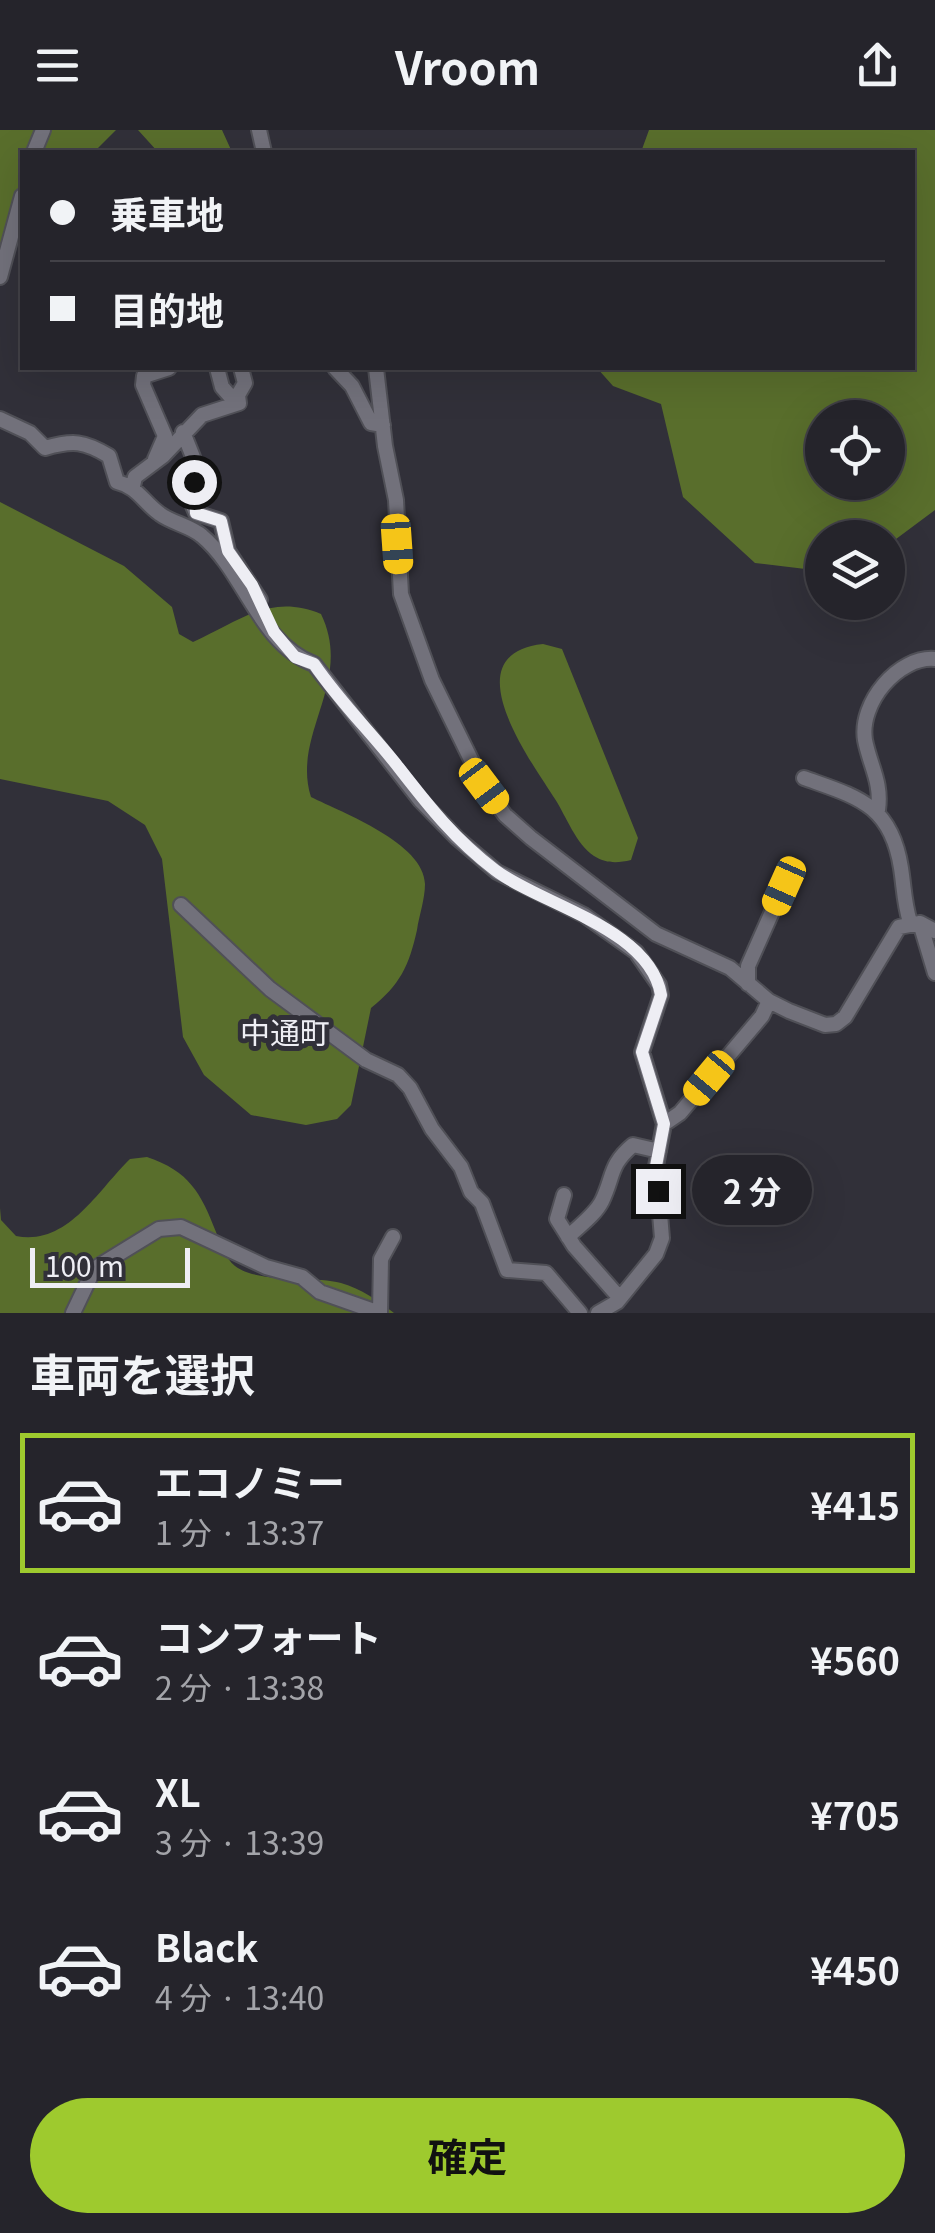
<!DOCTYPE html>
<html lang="ja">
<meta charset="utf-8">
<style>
body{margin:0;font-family:Georgia,"Noto Sans JP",serif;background:#313037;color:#f1f3f6;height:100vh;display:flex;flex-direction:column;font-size:38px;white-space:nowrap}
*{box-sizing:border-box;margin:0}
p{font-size:32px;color:#a3a4a9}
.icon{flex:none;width:55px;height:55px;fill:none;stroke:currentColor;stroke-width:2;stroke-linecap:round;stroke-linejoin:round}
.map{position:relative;height:1183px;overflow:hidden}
.panel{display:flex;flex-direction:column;background:#25242b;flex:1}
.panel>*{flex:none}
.guide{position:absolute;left:20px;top:20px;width:895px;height:220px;border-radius:0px;box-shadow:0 10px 40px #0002,0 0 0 2px #424147;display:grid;align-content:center;height:220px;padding:0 30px;background:#25242b}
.fabs{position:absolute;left:805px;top:270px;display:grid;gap:20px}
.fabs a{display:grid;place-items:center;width:100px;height:100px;border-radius:50%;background:#25242b;box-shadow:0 10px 40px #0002,0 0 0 2px #424147;font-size:50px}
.scale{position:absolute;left:30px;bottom:25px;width:160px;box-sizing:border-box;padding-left:10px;border:5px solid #eeeef4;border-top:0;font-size:28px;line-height:35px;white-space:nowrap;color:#eeeef4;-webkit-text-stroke:8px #313039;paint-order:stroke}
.end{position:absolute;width:45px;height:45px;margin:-22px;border:12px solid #eeeef4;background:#111;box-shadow:0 0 0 5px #111}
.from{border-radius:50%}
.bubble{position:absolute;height:70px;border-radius:35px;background:#25242b;box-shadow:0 10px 40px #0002,0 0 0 2px #424147;font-size:32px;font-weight:700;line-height:70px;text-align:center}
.car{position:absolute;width:30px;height:60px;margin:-30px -15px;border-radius:12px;box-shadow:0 0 8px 2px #0007;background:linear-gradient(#f5c518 24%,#345 0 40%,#f5c518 0 76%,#345 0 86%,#f5c518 0)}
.guide b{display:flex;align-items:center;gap:35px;height:95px;font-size:38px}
.guide b+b{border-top:2px solid #424147}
.guide i{width:25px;height:25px;background:#f1f3f6}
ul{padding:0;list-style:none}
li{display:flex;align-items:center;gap:30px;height:140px;margin:0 20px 15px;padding:0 10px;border:5px solid transparent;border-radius:0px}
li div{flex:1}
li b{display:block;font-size:38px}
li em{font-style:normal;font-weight:700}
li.current{border-color:#9eca2e}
li>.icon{width:90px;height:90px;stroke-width:1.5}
h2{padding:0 30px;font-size:45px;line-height:120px}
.cta{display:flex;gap:20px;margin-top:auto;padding:20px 30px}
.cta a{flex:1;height:115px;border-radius:60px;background:#9eca2e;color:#111;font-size:40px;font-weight:700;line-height:115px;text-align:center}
header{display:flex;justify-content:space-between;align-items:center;height:130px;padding:0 30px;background:#25242b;font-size:45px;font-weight:700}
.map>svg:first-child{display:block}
</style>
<header><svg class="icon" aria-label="menu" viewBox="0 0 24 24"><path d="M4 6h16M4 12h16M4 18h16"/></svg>Vroom<svg class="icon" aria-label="share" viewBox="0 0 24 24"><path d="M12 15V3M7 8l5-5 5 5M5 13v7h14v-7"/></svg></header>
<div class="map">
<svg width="935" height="1183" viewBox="0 0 935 1183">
<rect width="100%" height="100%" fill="#313039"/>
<path fill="#596e2c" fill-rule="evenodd" d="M0,0H116L94,22H22V107L0,137Z
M138,0H222L232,22H158Z
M649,0H935V380L888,415V408H822V441L755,433L683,367L661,274L613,256L597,238H912V22H641ZM822,288H888V352H822Z
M0,372L124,436L172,477L179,504L193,512C239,491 270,463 321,484C354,552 291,604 311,667C343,683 424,713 425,754C425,769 419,786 417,800C409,836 400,855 371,878L351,975L337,989L306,995L251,985L204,945L183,907L162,729L145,695L108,671L0,649Z
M543,514L562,519L638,708L631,730C618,733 607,734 594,726C576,714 566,686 555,669C531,631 451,524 543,514Z
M147,1027C189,1041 201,1063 216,1102C220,1113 225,1128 235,1136C258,1154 312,1145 341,1153C362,1159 377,1170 394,1183H0V1078L1,1090L16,1106C68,1116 97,1061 130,1029Z"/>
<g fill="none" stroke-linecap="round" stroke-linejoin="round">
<defs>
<path id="minor" d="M259,0L264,22
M34,22L43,0
M0,147L22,66
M217,238L222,257L230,266L238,265
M335,238L352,256L371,293L383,295
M376,238L385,316L396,370L401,464L432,550L484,656L505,685L531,708L656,804L730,838L769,871L789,881L825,895L836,894L845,887L899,797L920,793L935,801
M0,289L30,303L45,318C73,310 84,311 109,326L117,352C138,357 143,372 160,384C172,393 191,396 202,406C245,442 259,514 314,534L420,670L457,708L497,742L584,785L636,822L659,855L661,865L642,922L664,994L656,1036L662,1108L656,1124L617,1172L598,1183
M183,302L193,327V376L196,383L221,391L228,421L260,470
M155,329L165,306L143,255L144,246L169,238
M133,356L135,347L163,326L202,285L239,273L238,265L245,253L241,238
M804,648C857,667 891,674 901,738C904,757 904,773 910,792
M878,680C882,652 870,636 865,610C859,573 898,526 935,529
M181,775L270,859L366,930L398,945L410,958L432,999L461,1037L471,1062L482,1073L507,1140L546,1143L580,1183
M920,793L935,843
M748,854V836L784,755
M664,994L680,983L762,886L769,871
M564,1065L557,1089L574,1116L618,1166
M568,1107C579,1096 595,1085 602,1071C614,1046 609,1035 633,1015L659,1021
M73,1183L94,1139L159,1099L181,1097L266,1137L302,1147L320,1162L380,1183
M380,1183L381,1129L393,1107"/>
</defs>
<use href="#minor" stroke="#505057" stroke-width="18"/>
<use href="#minor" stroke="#72717b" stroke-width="14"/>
</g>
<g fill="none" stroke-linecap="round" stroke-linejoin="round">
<path stroke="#eeeef4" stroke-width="12" d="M194,352L196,383L221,391L228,421L252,455L274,502L295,527L314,534C340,572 368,599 396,634C428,675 453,708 495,740C541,775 650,798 661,865L642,922L664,994L656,1036L658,1061"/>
</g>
<g text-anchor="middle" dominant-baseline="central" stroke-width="10" stroke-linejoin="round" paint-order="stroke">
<g font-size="30" fill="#eeeef4" stroke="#313039">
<text x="285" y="901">中通町</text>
</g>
</g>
</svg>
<div class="fabs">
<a><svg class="icon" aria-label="locate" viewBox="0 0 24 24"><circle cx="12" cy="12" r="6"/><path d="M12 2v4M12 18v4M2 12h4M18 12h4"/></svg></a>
<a><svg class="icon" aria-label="layers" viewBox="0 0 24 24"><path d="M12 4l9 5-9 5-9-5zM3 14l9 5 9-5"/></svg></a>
</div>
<div class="scale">100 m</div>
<i class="end from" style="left:194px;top:352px"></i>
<i class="end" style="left:658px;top:1061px"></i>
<div class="bubble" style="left:692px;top:1025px;width:120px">2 分</div>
<i class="car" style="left:397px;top:414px;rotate:176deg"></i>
<i class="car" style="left:484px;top:656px;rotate:143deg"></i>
<i class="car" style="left:784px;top:756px;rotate:204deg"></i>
<i class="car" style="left:709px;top:948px;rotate:220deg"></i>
<div class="guide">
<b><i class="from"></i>乗車地</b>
<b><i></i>目的地</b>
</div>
</div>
<section class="panel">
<h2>車両を選択</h2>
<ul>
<li class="current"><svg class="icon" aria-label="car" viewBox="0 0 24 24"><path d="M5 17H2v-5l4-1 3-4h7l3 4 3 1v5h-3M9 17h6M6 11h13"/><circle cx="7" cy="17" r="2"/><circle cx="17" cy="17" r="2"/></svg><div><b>エコノミー</b><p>1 分 · 13:37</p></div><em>¥415</em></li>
<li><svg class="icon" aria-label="car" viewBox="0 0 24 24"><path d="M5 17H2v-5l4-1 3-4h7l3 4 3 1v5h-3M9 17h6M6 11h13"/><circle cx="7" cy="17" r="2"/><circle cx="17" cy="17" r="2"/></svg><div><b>コンフォート</b><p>2 分 · 13:38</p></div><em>¥560</em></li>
<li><svg class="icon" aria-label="car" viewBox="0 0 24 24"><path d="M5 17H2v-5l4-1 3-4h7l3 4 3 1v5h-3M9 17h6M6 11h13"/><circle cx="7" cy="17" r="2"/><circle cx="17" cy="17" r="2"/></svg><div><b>XL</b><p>3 分 · 13:39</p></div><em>¥705</em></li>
<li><svg class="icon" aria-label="car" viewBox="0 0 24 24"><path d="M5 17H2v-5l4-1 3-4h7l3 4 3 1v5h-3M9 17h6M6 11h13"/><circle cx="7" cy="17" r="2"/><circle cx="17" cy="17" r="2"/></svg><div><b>Black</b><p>4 分 · 13:40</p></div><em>¥450</em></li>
</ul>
<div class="cta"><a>確定</a></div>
</section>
